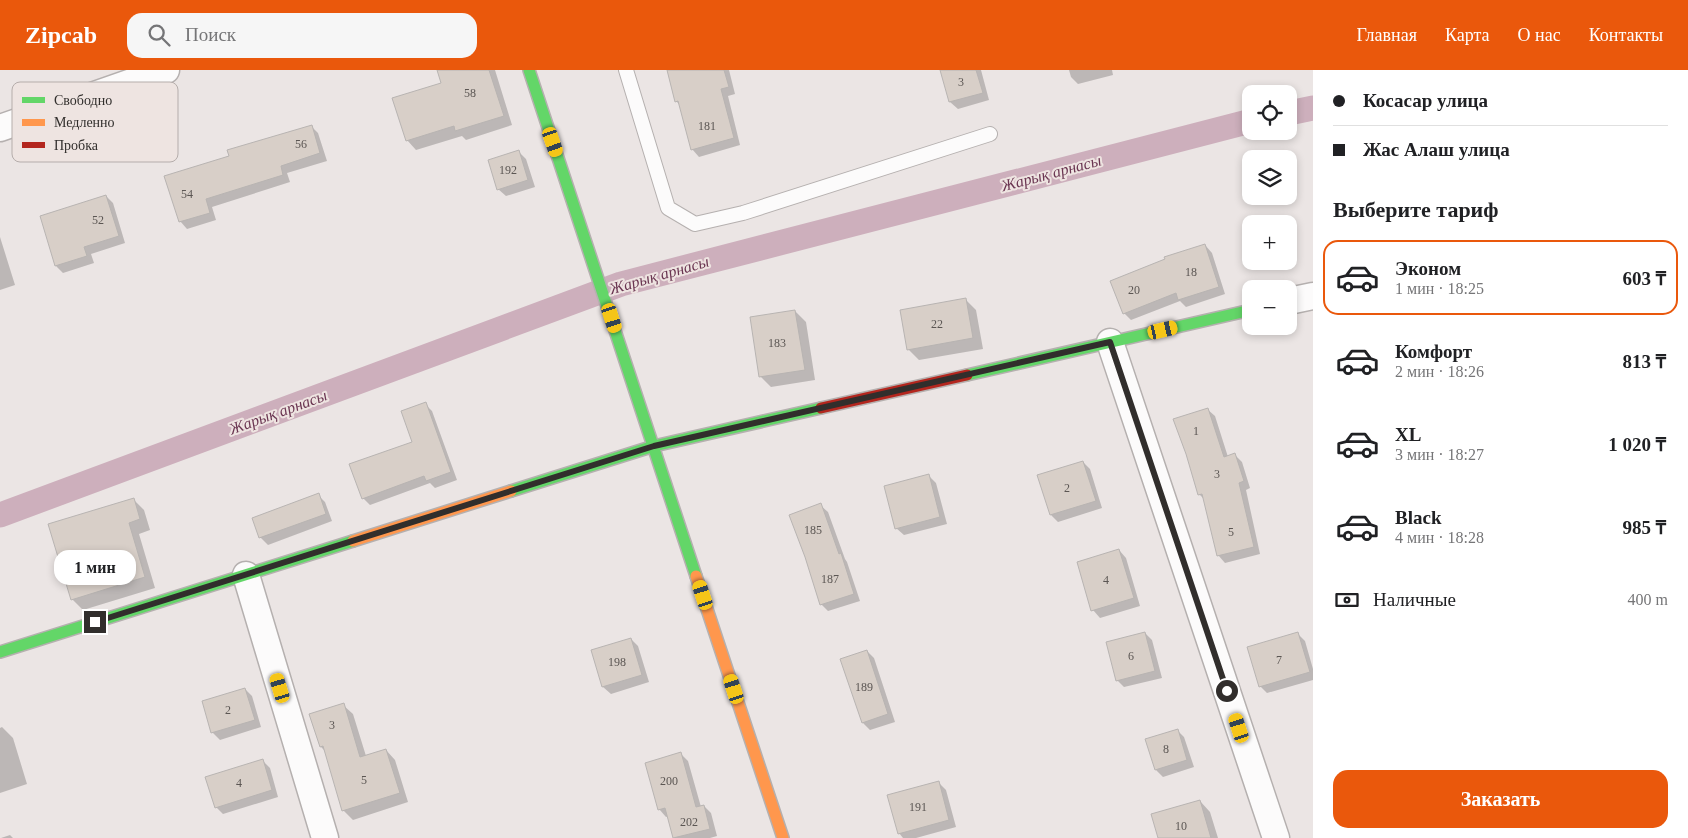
<!DOCTYPE html>
<html lang="ru">
<meta charset="utf-8">
<style>
body{margin:0;font-family:"Times New Roman",serif;background:#f6f6f6;color:#202124;height:100vh;display:flex;flex-direction:column;font-size:19px;white-space:nowrap}
*{box-sizing:border-box;margin:0}
p{font-size:16px;color:#757577}
.icon{flex:none;width:28px;height:28px;fill:none;stroke:currentColor;stroke-width:2;stroke-linecap:round;stroke-linejoin:round}
.map{position:relative;flex:1;overflow:hidden}
.sheet{display:flex;flex-direction:column;background:#fff;width:375px}
.sheet>*{flex:none}
.guide{display:grid;align-content:center;height:110px;padding:0 20px;background:#fff}
.fabs{position:absolute;left:1242px;top:15px;display:grid;gap:10px}
.fabs a{display:grid;place-items:center;width:55px;height:55px;border-radius:10px;background:#fff;box-shadow:0 2px 8px #0003;font-size:25px}
.end{position:absolute;width:22px;height:22px;margin:-11px;border:6px solid #312e2c;background:#fff;box-shadow:0 0 0 2px #fff}
.from{border-radius:50%}
.bubble{position:absolute;height:35px;border-radius:15px;background:#fff;box-shadow:0 2px 8px #0003;font-size:16px;font-weight:800;line-height:35px;text-align:center}
.car{position:absolute;width:15px;height:30px;margin:-15px -8px;border-radius:6px;box-shadow:0 0 4px 1px #0007;background:linear-gradient(#f5c518 24%,#345 0 40%,#f5c518 0 76%,#345 0 86%,#f5c518 0)}
.guide b{display:flex;align-items:center;gap:18px;height:48px;font-size:19px}
.guide b+b{border-top:1px solid #e0e0e0}
.guide i{width:12px;height:12px;background:#202124}
ul{padding:0;list-style:none}
li{display:flex;align-items:center;gap:15px;height:75px;margin:0 10px 8px;padding:0 10px;border:2px solid transparent;border-radius:15px}
li div{flex:1}
li b{display:block;font-size:19px}
li em{font-style:normal;font-weight:800}
li.active{border-color:#ea580c}
li>.icon{width:45px;height:45px;stroke-width:1.5}
h2{padding:0 20px;font-size:22px;line-height:60px}
.pay{display:flex;align-items:center;gap:12px;height:55px;padding:0 20px;font-size:19px}
.pay p{margin-inline-start:auto}
.primary-button{display:flex;gap:10px;margin-top:auto;padding:10px 20px}
.primary-button a{flex:1;height:58px;border-radius:15px;background:#ea580c;color:#fff;font-size:20px;font-weight:800;line-height:58px;text-align:center}
header{display:flex;align-items:center;gap:30px;box-sizing:border-box;height:70px;padding:0 25px;background:#ea580c;color:#fff}
header strong{font-size:24px}
nav{display:flex;gap:28px;margin-inline-start:auto;font-size:18px}
.search{width:350px;height:45px;background:#f6f6f6;display:flex;align-items:center;gap:12px;box-sizing:border-box;padding:0 18px;border-radius:15px;color:#757577;font-size:19px}
main{display:flex;flex:1;min-height:0}
.map>svg:first-child{display:block}
</style>
<header>
<strong>Zipcab</strong>
<div class="search"><svg class="icon" aria-label="search" viewBox="0 0 24 24"><circle cx="10" cy="10" r="6"/><path d="M15 15l6 6"/></svg>Поиск</div>
<nav><a>Главная</a><a>Карта</a><a>О нас</a><a>Контакты</a></nav>
</header>
<main>
<div class="map">
<svg width="1313" height="768" viewBox="0 0 1313 768">
<rect width="100%" height="100%" fill="#ebe5e4"/>
<path fill="#0003" d="M442,0H495L512,55L466,70L462,66L416,80L407,70L442,14Z
M668,0H729L735,24L728,26L740,75L699,87L692,79L680,35L676,31Z
M941,0H981L989,30L958,39L950,32Z
M1069,0H1112L1113,5L1078,14L1071,7Z
M311,56L318,63L327,91L287,103L290,112L212,137L216,150L187,159L180,151L230,86Z
M519,82L526,89L535,117L506,126L498,119Z
M106,126L113,133L125,173L91,184L94,193L63,203L56,196L41,147Z
M0,167L15,215L0,220Z
M1205,175L1212,183L1225,224L1186,237L1180,231L1131,250L1124,243Z
M965,229L976,240L983,279L919,290L909,280Z
M795,241L806,252L815,310L771,317L760,306Z
M425,334L432,341L457,410L435,418L430,413L370,435L363,428L414,372Z
M1207,339L1215,346L1228,387L1235,385L1242,392L1250,418L1246,420L1260,484L1225,493L1218,485L1205,430L1199,424Z
M1083,392L1090,399L1102,438L1058,452L1051,445L1039,406Z
M929,406L936,413L947,454L904,465L896,458Z
M318,425L325,432L332,451L268,475L260,467Z
M133,429L144,440L150,460L139,464L155,518L83,540L72,529Z
M820,435L828,442L845,489L847,492L860,531L828,541L821,534Z
M1119,480L1126,488L1140,536L1100,548L1093,540Z
M1145,563L1152,570L1162,608L1124,617L1117,610Z
M1298,564L1305,571L1313,599V610L1267,623L1260,616Z
M631,569L638,576L649,612L611,624L603,617Z
M867,581L874,588L895,652L870,660L863,653Z
M245,619L252,626L261,657L220,670L212,662Z
M343,635L353,644L366,686L386,680L395,690L408,732L353,750L343,740L325,681L321,677Z
M2,657L13,668L27,714L0,723V658Z
M1177,660L1184,667L1194,697L1163,707L1156,700Z
M681,684L688,691L701,737L704,736L711,743L717,766L710,768H675L669,746L666,747L659,739Z
M262,690L270,698L278,727L223,744L216,737Z
M938,712L946,720L956,757L916,768H903L899,763Z
M1200,731L1210,742L1218,768H1159Z
M10,765L13,768H1Z"/>
<g fill="none" stroke-linecap="round" stroke-linejoin="round">
<path stroke="#cdafbc" stroke-width="25" d="M1289,43L1313,38
M0,445L621,214L1251,51"/>
</g>
<path fill="#d8cfc8" stroke="#b8b4b2" d="M437,0H489L504,46L455,61L454,56L406,71L392,28L441,13Z
M667,0H724L729,17L721,19L734,68L691,80L678,31L675,32Z
M940,0H976L983,23L949,32Z
M312,55L320,83L281,96L283,105L206,129L210,143L179,152L164,106L229,86L227,80Z
M519,80L528,110L497,120L488,90Z
M106,125L119,166L84,177L87,186L55,196L40,146Z
M1205,174L1219,217L1178,230L1176,223L1123,244L1110,211L1165,189L1164,187Z
M966,228L973,268L907,280L900,240Z
M795,240L805,300L759,307L750,247Z
M426,332L451,402L426,411L424,406L362,429L349,394L412,372L401,341Z
M1208,338L1224,387L1235,383L1244,411L1239,413L1254,477L1217,486L1202,424L1198,425L1186,384L1173,349Z
M1083,391L1096,431L1050,445L1037,405Z
M929,404L940,447L895,459L884,416Z
M319,423L326,444L259,468L252,448Z
M134,428L140,449L129,453L145,507L71,530L48,454Z
M821,433L839,484L841,483L854,524L820,535L805,487L789,445Z
M1119,479L1134,528L1091,541L1077,492Z
M1145,562L1155,601L1116,611L1106,572Z
M1298,562L1310,602L1259,617L1247,577Z
M631,568L642,605L602,617L591,580Z
M867,580L888,644L862,653L840,589Z
M245,618L255,650L211,663L202,631Z
M344,633L360,687L386,679L400,723L342,741L323,676L320,677L309,644Z
M1178,659L1187,690L1155,700L1145,669Z
M681,682L696,737L704,735L710,759L673,768L665,738L658,740L645,693Z
M263,689L272,720L215,738L205,707Z
M939,711L949,750L898,764L887,725Z
M1200,730L1211,768H1158L1151,744Z"/>
<g fill="none" stroke-linecap="round" stroke-linejoin="round">
<defs>
<path id="lane" d="M626,0L668,138L695,154L743,143L990,64"/>
<path id="street" d="M0,58L166,0
M1289,231L1313,226
M1110,272L1276,768
M246,505L325,768"/>
<path id="fast" d="M529,0L696,506
M967,305L1251,240
M511,421L654,376L821,338
M0,582L353,471"/>
<path id="slow" d="M353,471L511,421
M696,506L783,768"/>
<path id="jam" d="M821,338L967,305"/>
</defs>
<use href="#lane" stroke="#b5b0af" stroke-width="16"/>
<use href="#street" stroke="#b5b0af" stroke-width="29"/>
<use href="#fast" stroke="#b5b0af" stroke-width="14"/>
<use href="#slow" stroke="#b5b0af" stroke-width="14"/>
<use href="#jam" stroke="#b5b0af" stroke-width="14"/>
<use href="#lane" stroke="#fcfbfb" stroke-width="14"/>
<use href="#street" stroke="#fcfbfb" stroke-width="26"/>
<use href="#fast" stroke="#63d668" stroke-width="11"/>
<use href="#slow" stroke="#ff974d" stroke-width="11"/>
<use href="#jam" stroke="#b3261e" stroke-width="11"/>
</g>
<g fill="none" stroke-linecap="round" stroke-linejoin="round">
<path stroke="#312e2c" stroke-width="6" d="M95,552L654,376L1110,272L1227,621"/>
</g>
<g text-anchor="middle" dominant-baseline="central" stroke-width="4" stroke-linejoin="round" paint-order="stroke">
<g font-size="12" fill="#5b5653">
<text x="961" y="12">3</text>
<text x="470" y="23">58</text>
<text x="707" y="56">181</text>
<text x="301" y="74">56</text>
<text x="508" y="100">192</text>
<text x="187" y="124">54</text>
<text x="98" y="150">52</text>
<text x="1191" y="202">18</text>
<text x="1134" y="220">20</text>
<text x="937" y="254">22</text>
<text x="777" y="273">183</text>
<text x="1196" y="361">1</text>
<text x="1217" y="404">3</text>
<text x="1067" y="418">2</text>
<text x="813" y="460">185</text>
<text x="1231" y="462">5</text>
<text x="830" y="509">187</text>
<text x="1106" y="510">4</text>
<text x="1131" y="586">6</text>
<text x="1279" y="590">7</text>
<text x="617" y="592">198</text>
<text x="864" y="617">189</text>
<text x="228" y="640">2</text>
<text x="332" y="655">3</text>
<text x="1166" y="679">8</text>
<text x="364" y="710">5</text>
<text x="669" y="711">200</text>
<text x="239" y="713">4</text>
<text x="918" y="737">191</text>
<text x="689" y="752">202</text>
<text x="1181" y="756">10</text>
</g>
<g font-size="16" font-style="italic" fill="#6a3551" stroke="#eee4e1">
<text transform="translate(1051 103) rotate(-15)">Жарық арнасы</text>
<text transform="translate(659 205) rotate(-16)">Жарық арнасы</text>
<text transform="translate(278 342) rotate(-20)">Жарық арнасы</text>
</g>
</g>
<rect x="12" y="12" width="166" height="80" rx="8" fill="#eee4e1" stroke="#b5adab" stroke-width="1"/>
<rect x="22" y="27" width="23" height="6" fill="#63d668"/>
<rect x="22" y="49" width="23" height="7" fill="#ff974d"/>
<rect x="22" y="72" width="23" height="6" fill="#b3261e"/>
<g font-size="14" fill="#312e2c">
<text x="54" y="35">Свободно</text>
<text x="54" y="57">Медленно</text>
<text x="54" y="80">Пробка</text>
</g>
</svg>
<div class="fabs">
<a><svg class="icon" aria-label="locate" viewBox="0 0 24 24"><circle cx="12" cy="12" r="6"/><path d="M12 2v4M12 18v4M2 12h4M18 12h4"/></svg></a>
<a><svg class="icon" aria-label="layers" viewBox="0 0 24 24"><path d="M12 4l9 5-9 5-9-5zM3 14l9 5 9-5"/></svg></a>
<a>+</a>
<a>−</a>
</div>
<i class="end from" style="left:1227px;top:621px"></i>
<i class="end" style="left:95px;top:552px"></i>
<div class="bubble" style="left:54px;top:480px;width:82px">1 мин</div>
<i class="car" style="left:553px;top:72px;rotate:161deg"></i>
<i class="car" style="left:612px;top:248px;rotate:162deg"></i>
<i class="car" style="left:1163px;top:260px;rotate:77deg"></i>
<i class="car" style="left:703px;top:525px;rotate:342deg"></i>
<i class="car" style="left:280px;top:618px;rotate:343deg"></i>
<i class="car" style="left:734px;top:619px;rotate:342deg"></i>
<i class="car" style="left:1239px;top:658px;rotate:342deg"></i>
</div>
<section class="sheet">
<div class="guide">
<b><i class="from"></i>Косасар улица</b>
<b><i></i>Жас Алаш улица</b>
</div>
<h2>Выберите тариф</h2>
<ul>
<li class="active"><svg class="icon" aria-label="car" viewBox="0 0 24 24"><path d="M5 17H2v-5l4-1 3-4h7l3 4 3 1v5h-3M9 17h6M6 11h13"/><circle cx="7" cy="17" r="2"/><circle cx="17" cy="17" r="2"/></svg><div><b>Эконом</b><p>1 мин · 18:25</p></div><em>603 ₸</em></li>
<li><svg class="icon" aria-label="car" viewBox="0 0 24 24"><path d="M5 17H2v-5l4-1 3-4h7l3 4 3 1v5h-3M9 17h6M6 11h13"/><circle cx="7" cy="17" r="2"/><circle cx="17" cy="17" r="2"/></svg><div><b>Комфорт</b><p>2 мин · 18:26</p></div><em>813 ₸</em></li>
<li><svg class="icon" aria-label="car" viewBox="0 0 24 24"><path d="M5 17H2v-5l4-1 3-4h7l3 4 3 1v5h-3M9 17h6M6 11h13"/><circle cx="7" cy="17" r="2"/><circle cx="17" cy="17" r="2"/></svg><div><b>XL</b><p>3 мин · 18:27</p></div><em>1 020 ₸</em></li>
<li><svg class="icon" aria-label="car" viewBox="0 0 24 24"><path d="M5 17H2v-5l4-1 3-4h7l3 4 3 1v5h-3M9 17h6M6 11h13"/><circle cx="7" cy="17" r="2"/><circle cx="17" cy="17" r="2"/></svg><div><b>Black</b><p>4 мин · 18:28</p></div><em>985 ₸</em></li>
</ul>
<div class="pay"><svg class="icon" aria-label="cash" viewBox="0 0 24 24"><path d="M3 7h18v10H3z"/><circle cx="12" cy="12" r="2"/></svg>Наличные<p>400 m</p></div>
<div class="primary-button"><a>Заказать</a></div>
</section>
</main>
